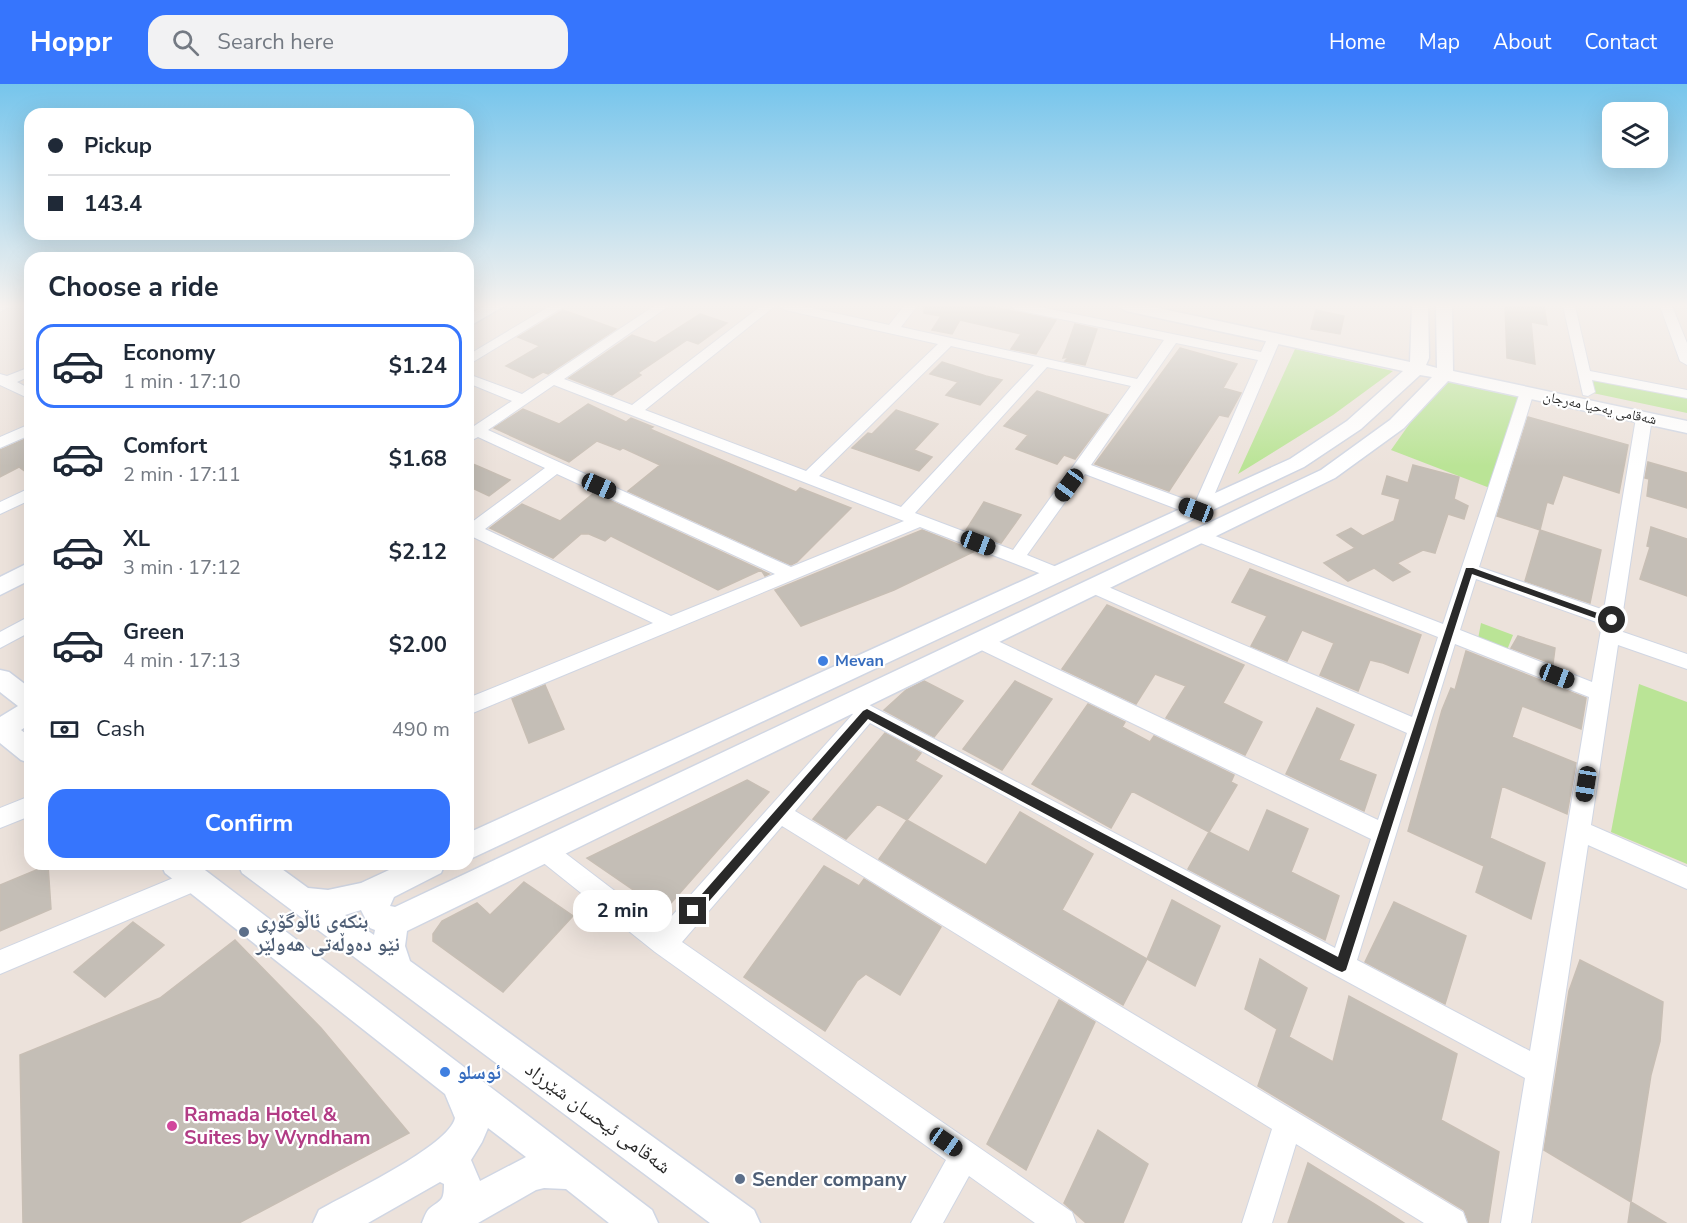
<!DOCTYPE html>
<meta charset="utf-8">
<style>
body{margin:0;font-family:"Nunito Sans","Noto Naskh Arabic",sans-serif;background:#f2f2f3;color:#1f2937;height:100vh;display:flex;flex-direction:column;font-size:22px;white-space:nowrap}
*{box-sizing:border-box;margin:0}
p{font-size:20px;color:#747a83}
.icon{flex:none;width:33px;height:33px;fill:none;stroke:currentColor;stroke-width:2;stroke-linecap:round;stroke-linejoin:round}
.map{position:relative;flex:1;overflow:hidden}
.side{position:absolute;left:24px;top:168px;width:450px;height:618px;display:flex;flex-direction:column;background:#fff;border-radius:18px;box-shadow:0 6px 24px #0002}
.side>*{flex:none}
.hud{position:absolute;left:24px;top:24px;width:450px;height:132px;border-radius:18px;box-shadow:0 6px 24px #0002;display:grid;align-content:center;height:132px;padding:0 24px;background:#fff}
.buttons{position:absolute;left:1602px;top:18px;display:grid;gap:12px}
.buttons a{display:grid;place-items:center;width:66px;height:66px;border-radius:12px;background:#fff;box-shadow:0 6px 24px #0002;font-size:30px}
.end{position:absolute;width:27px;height:27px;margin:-14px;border:8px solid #292929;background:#fff;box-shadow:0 0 0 3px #fff}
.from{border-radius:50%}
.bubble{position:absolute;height:42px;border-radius:18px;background:#fff;box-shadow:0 6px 24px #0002;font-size:20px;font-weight:700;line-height:42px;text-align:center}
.car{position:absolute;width:18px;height:36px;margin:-18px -9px;border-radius:8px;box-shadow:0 0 4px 2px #0007;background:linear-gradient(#222 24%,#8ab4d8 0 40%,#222 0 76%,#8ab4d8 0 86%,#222 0)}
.hud b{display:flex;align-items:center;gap:21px;height:57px;font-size:22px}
.hud b+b{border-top:2px solid #e0e1e3}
.hud i{width:15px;height:15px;background:#1f2937}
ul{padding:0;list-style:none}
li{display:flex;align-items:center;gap:18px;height:84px;margin:0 12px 9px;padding:0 12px;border:3px solid transparent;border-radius:18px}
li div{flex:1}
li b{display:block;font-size:22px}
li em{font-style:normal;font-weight:700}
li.current{border-color:#3675fd}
li>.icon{width:54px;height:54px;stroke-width:1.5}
h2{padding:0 24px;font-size:27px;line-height:72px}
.pay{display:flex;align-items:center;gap:15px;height:66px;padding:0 24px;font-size:22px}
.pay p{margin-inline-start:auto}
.primary-button{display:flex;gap:12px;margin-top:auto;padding:12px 24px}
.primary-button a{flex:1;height:69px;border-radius:18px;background:#3675fd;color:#fff;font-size:24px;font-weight:700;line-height:69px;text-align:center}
header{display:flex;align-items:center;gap:36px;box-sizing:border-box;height:84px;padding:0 30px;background:#3675fd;color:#fff}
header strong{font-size:28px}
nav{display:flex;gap:33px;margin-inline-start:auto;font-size:21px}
.search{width:420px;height:54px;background:#f2f2f3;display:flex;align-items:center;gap:15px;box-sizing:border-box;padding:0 21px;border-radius:18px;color:#747a83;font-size:22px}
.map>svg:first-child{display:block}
</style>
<header>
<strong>Hoppr</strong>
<div class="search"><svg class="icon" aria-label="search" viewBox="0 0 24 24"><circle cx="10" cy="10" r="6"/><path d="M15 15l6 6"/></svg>Search here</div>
<nav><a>Home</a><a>Map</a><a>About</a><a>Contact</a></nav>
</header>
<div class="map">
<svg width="1687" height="1139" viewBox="0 0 1687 1139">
<rect width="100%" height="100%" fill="#ece2db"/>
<path fill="#bae496" d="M1295,265L1393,287L1333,331L1238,390Z
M1584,290L1687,310V329L1588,308Z
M1444,291L1527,308L1495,406L1391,366Z
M1481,539L1513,551L1507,566L1478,555Z
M1639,600L1687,618V780L1611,748Z"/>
<path fill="#c4beb6" stroke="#c7beb4" stroke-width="1.5" d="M924,222H988L1056,236L1036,270L1011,265L1021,250L960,236L952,250L932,246L941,232L924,229Z
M1505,222H1544L1547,241L1531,238L1535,280L1507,274Z
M563,226L616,245L548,290L543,288L533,294L506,282L540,262L518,253Z
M1316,226L1344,232L1340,250L1311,245Z
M700,230L727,239L698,260L687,256L638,289L641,291L612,311L569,294L632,251L655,259Z
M1075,240L1097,245L1085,281L1065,277L1069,273L1063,274Z
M1180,264L1237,280L1223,304L1241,309L1228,333L1219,331L1169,407L1095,380Z
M942,278L986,292L1002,296L980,321L946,311L958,298L930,290Z
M1037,307L1108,331L1075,375L1064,371L1057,380L1016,365L1028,351L1004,342Z
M588,320L626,338L631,334L653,343L650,345L796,408L800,404L851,424L797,478L791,481L628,407L660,381L623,364L620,366L597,357L569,378L494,344L523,325L559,340Z
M896,326L938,340L914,366L932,373L919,387L852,364L868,349L872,350Z
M1528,333L1628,361L1619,409L1563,391L1553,420L1547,418L1540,446L1497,432Z
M30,353V391L19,383L0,393V366Z
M468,378L480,383L510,396L489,412L468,402Z
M1648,378L1687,389V424L1647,412L1649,395L1645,394Z
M1413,381L1459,393L1454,415L1468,422L1464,435L1448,430L1435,469L1423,466L1397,479L1410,488L1393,497L1374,484L1348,497L1324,479L1355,464L1337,451L1351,444L1363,452L1394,437L1400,415L1382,410L1387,392L1408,399Z
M594,409L769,490L765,492L761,486L718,506L611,452L605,457L589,450H581L553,474L490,444L522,420L560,437Z
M984,418L1021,431L1001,459L966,446Z
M1651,443L1687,455V512L1640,495L1650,463L1647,462Z
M922,446L975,467L894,506L801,542L775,506Z
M1540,446L1601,466L1590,519L1525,497Z
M1250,485L1421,551L1408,589L1383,579L1370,576L1358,607L1320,591L1334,559L1302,546L1287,577L1251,562L1267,532L1232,518Z
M1107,521L1244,581L1223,619L1262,638L1245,671L1166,634L1186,602L1155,590L1136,620L1062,585Z
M1518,552L1555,564L1553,580L1511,564Z
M1466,567L1586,614L1581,645L1522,622L1512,653L1576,679L1567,730L1502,702L1490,754L1545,779L1531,835L1476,808L1484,782L1408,747L1442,626L1451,604L1455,606Z
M924,597L963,617L934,653L884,626L906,606Z
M1015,597L1052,615L1002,686L963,665Z
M545,601L564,645L529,659L512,615Z
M1088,620L1125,638L1122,643L1150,658L1154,652L1234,691L1231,698L1237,701L1209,748L1132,707L1111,744L1032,700Z
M1317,624L1354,641L1339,676L1376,691L1364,727L1286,690Z
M885,649L921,669L915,677L942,692L907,736L878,720L846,755L813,735Z
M747,696L769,708L664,827L587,774Z
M1267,726L1308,745L1291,788L1339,812L1325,856L1188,785L1209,748L1249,768Z
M1020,728L1093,770L1062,826L1147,875L1123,921L879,775L907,736L986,781Z
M48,781L51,825L0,847V801Z
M824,782L859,802L864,795L941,843L900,911L866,890L857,897L825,947L744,893Z
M524,798L573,832L503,908L433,857V850L442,837L477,819L490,831Z
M1172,816L1220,842L1195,902L1147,875Z
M1394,818L1466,852L1445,920L1365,878Z
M133,838L164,861L105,913L74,888Z
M235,856L321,944L409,1049L239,1139H23L20,971L160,914Z
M1260,875L1307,904L1289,953L1333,978L1349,912L1457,970L1441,1036L1499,1068L1488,1139H1469L1464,1126L1258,1002L1277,945L1245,925Z
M1580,876L1663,918L1660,957L1651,991L1631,1118L1544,1066L1569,907Z
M1059,916L1095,938L1026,1086L987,1060Z
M1098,1046L1148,1080L1123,1139H1086L1064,1119Z
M1308,1079L1376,1121L1404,1139H1288Z
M1631,1118L1666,1139H1628Z"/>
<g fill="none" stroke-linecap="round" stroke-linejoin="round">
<defs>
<path id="minor" d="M0,222H10L0,228Z
M468,222H474L475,224L468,228Z
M550,222H565L468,281V271Z
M654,222H669L564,295L632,321L761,222H775L645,326L806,387L938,260L785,226L779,222H803L889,241L904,222H917L901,243L1137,295L1164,256L1016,226L1010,222H1035L1261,268L1269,251H1279L1281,254L1207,428L1196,431L1190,430L1085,390L1027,471L1064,486L1067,490L1064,494L1058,496L1052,494L920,443L468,631V614L653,539L473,453L468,455V441L545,384L478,353L468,358V346L512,317L468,299V290L522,310ZM1176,259L1258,276L1195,419L1091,381ZM951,262L1034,281L901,423L819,392ZM1047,283L1131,302L1013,466L915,429ZM554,301L904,437L791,483L488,346ZM557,390L775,490L671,532L485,445Z
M1563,222H1575L1590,287L1687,306V314L1592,296L1595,308L1588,312L1583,311Z
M1660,222H1672L1687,259V281L1680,277Z
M30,283V292L17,298L30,305V315L0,301V290L7,292Z
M1527,304L1534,308L1479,483L1604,526L1636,334L1639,331H1649L1652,334L1620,547L1687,570V585L1618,561L1591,741L1687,783V805L1588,761L1531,1139H1501L1525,994L870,639L795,727L1463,1128L1467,1139H1424L1296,1060L1272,1139H1242L1272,1045L782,742L682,858L1072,1128L1076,1139H1035L969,1092L943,1139H911L946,1076L655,868L536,773L532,766L536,759L544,756L552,759L662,843L853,630L843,625L840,619L843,613L850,611L1335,864L1371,755L973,562L970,557L973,552L980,550L987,552L1378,736L1407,649L1087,507L1084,503L1087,499L1093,497L1099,499L1412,633L1438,553L1193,456L1190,452L1193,448H1205L1443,540L1520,308ZM1476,495L1602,540L1592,598L1460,546ZM1455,560L1589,613L1530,967L1357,876Z
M30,340V351L0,364V353Z
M30,404V416L0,430V418Z
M30,532V548L0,564V548Z
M30,712V732L0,744V724Z
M195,785L203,788L207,796L203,804L0,890V866Z"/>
<path id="tertiary" d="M484,222H504L468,243V231Z
M1118,222H1149L1410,278L1412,222H1428L1429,274L1426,281L1437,284L1436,222H1452L1453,287L1687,337V349L1448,297L1404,344L1335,394L407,847L405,862L410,877L754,1126L760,1139H710L242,789L238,780H275L308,804L328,806L361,799L402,780H445L441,789L394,813L390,822L395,823L1321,386L1390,336L1432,293L1420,291L1361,345L1304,383L468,776V749L1290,375L1347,337L1403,287L1126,227ZM361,826L370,844L375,846L374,851L345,831Z
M30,478V496L0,511V493Z
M0,586L9,588L30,604V640L21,646L30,653V679L21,676L0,659V633L18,622L0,608Z
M161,780H197L652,1126L658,1139H609L566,1105L544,1104L536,1106L478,1139H422C424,1134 426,1128 429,1125C441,1115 444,1118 444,1100L440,1098L368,1139H313L319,1126C347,1110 449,1062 455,1034L445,1010L165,789ZM488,1044L526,1073L480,1097L471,1076L482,1058Z"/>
</defs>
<use href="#minor" stroke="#d0d6e3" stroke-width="2"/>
<use href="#tertiary" stroke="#d0d6e3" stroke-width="3"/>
<use href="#minor" fill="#fff" fill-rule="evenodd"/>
<use href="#tertiary" fill="#fff" fill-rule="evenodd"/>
</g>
<linearGradient id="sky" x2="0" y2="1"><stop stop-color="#76c5ec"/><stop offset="0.58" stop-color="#f6f2ef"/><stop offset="1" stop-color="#f6f2ef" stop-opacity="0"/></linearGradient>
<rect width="1687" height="382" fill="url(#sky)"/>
<path fill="#292929" d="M1466,484H1473L1617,536L1612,540L1609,539L1472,490L1346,886L1342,888L1337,886L868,635L697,831H689L687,827L863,627L867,625L1338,873Z"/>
<g fill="#3f7fe0" stroke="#fff" stroke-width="2">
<circle cx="823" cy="577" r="6"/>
<circle cx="445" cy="988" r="6"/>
</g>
<g fill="#5c6f8a" stroke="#fff" stroke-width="2">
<circle cx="244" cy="848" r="6"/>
<circle cx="740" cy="1095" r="6"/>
</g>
<circle fill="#d1479c" stroke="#fff" stroke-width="2" cx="172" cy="1042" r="6"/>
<g text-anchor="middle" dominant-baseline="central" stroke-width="4.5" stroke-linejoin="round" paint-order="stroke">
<g font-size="14" fill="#292929" stroke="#fff">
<text transform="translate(1600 324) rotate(12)">شەقامی یەحیا مەرجان</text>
</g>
<g font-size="16" font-weight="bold" fill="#366cbe" stroke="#fff" text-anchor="start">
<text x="835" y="577">Mevan</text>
</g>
<g font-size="20" font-weight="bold" fill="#4e5e75" stroke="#fff" text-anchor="start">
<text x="256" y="837">بنکەی ئاڵوگۆڕی<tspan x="256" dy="23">نێو دەوڵەتی هەولێر</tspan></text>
<text x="752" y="1095">Sender company</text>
</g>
<g font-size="20" font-weight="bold" fill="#366cbe" stroke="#fff" text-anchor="start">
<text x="457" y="988">ئوسلو</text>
</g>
<g font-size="20" font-weight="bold" fill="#b23c85" stroke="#fff" text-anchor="start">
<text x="184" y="1030">Ramada Hotel &amp;<tspan x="184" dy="23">Suites by Wyndham</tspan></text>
</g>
<g font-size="20" fill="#292929" stroke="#fff">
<text transform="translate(598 1034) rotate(36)">شەقامی ئیحسان شێرزاد</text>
</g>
</g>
</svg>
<div class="buttons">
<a><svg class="icon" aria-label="layers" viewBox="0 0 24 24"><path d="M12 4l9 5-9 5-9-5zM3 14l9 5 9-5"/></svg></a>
</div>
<i class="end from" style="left:1612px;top:536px"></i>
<i class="end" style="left:693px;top:827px"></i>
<div class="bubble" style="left:573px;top:806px;width:99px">2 min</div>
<i class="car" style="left:1069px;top:401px;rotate:216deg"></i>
<i class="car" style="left:599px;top:402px;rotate:114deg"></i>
<i class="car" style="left:1196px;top:426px;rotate:291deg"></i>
<i class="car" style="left:978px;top:459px;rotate:111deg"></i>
<i class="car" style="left:1557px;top:592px;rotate:111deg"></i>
<i class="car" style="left:1586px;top:700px;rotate:189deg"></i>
<i class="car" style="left:946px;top:1058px;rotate:125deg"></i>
<div class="hud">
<b><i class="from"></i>Pickup</b>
<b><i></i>143.4</b>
</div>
<section class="side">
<h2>Choose a ride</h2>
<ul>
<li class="current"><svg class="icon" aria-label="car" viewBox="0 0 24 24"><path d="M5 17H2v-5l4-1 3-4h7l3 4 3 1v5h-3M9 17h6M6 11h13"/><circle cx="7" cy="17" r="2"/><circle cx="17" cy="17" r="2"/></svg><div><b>Economy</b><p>1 min · 17:10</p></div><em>$1.24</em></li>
<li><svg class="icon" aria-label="car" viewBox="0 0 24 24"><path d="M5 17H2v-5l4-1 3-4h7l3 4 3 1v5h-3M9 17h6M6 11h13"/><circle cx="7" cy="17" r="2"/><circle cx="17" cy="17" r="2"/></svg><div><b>Comfort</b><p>2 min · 17:11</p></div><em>$1.68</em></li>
<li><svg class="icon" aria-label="car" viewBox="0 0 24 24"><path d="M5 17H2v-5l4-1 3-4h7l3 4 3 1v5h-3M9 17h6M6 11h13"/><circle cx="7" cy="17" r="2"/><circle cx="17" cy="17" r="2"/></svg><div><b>XL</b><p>3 min · 17:12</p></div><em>$2.12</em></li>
<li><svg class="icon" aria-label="car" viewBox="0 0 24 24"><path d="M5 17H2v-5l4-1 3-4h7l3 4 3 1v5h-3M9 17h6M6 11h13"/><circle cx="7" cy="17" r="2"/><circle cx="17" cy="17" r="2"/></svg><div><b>Green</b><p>4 min · 17:13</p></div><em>$2.00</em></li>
</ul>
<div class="pay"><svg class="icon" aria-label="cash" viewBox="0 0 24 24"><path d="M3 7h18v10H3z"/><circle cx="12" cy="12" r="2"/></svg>Cash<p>490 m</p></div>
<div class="primary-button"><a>Confirm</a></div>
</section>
</div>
